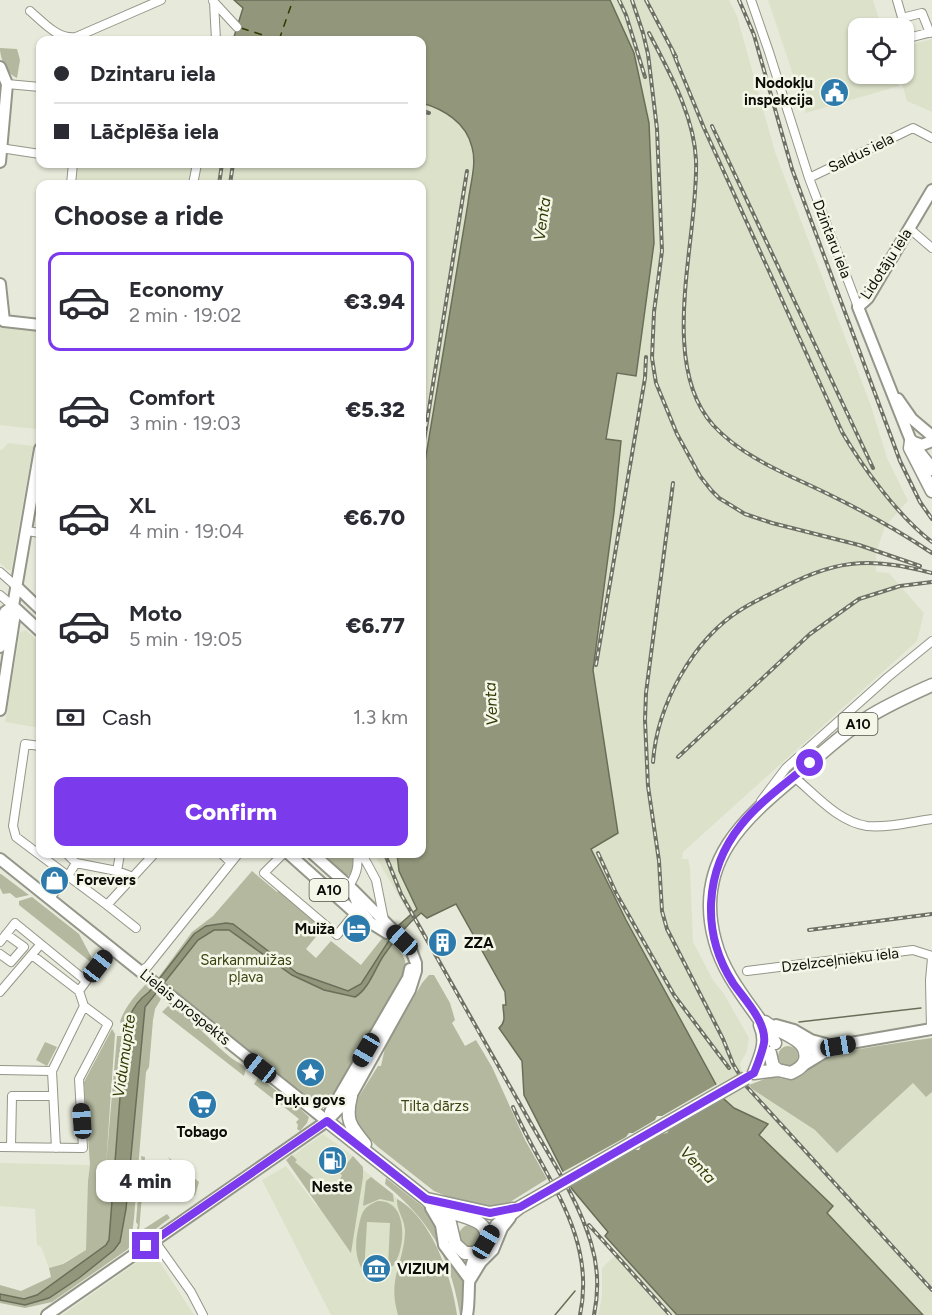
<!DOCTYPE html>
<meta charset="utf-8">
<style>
body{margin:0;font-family:Figtree,sans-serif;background:#f7f7f7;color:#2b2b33;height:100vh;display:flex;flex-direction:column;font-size:22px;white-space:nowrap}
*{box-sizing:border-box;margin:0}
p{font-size:20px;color:#7c7c81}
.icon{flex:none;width:33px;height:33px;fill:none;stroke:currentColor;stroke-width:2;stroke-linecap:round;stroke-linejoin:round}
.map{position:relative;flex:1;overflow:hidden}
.details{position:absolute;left:36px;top:180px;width:390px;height:678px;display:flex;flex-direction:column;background:#fff;border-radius:12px;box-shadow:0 2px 4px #0004}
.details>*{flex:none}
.guide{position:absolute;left:36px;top:36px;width:390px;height:132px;border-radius:12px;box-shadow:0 2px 4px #0004;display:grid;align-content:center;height:132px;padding:0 18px;background:#fff}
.fabs{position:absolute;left:848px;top:18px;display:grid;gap:12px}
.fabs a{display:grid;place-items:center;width:66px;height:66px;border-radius:12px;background:#fff;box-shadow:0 2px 4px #0004;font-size:30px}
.end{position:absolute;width:27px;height:27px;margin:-14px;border:8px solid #7c3aed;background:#fff;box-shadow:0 0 0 3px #fff}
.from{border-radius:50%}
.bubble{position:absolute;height:42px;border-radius:12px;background:#fff;box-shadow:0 2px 4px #0004;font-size:20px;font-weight:800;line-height:42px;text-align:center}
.car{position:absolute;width:18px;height:36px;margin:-18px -9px;border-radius:8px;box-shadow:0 0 4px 2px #0007;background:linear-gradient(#222 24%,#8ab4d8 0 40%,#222 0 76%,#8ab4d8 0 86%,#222 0)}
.guide b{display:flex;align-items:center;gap:21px;height:57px;font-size:22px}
.guide b+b{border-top:2px solid #e1e1e2}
.guide i{width:15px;height:15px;background:#2b2b33}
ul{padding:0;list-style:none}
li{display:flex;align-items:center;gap:18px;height:99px;margin:0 12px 9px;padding:0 6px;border:3px solid transparent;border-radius:12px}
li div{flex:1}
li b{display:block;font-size:22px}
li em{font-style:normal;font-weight:800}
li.current{border-color:#7c3aed}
li>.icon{width:54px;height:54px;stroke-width:1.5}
h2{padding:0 18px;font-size:27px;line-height:72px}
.pay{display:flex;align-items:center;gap:15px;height:66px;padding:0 18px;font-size:22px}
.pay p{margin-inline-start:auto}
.primary-button{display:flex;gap:12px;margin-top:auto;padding:12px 18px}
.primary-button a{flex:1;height:69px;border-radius:12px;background:#7c3aed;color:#fff;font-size:24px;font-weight:800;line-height:69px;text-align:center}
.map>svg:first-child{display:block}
</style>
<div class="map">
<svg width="932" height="1315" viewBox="0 0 932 1315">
<rect width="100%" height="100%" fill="#e7eada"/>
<path fill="#dce1ca" d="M610,0H729L737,16L775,152L871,406L887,458L908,501L885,526L876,553V572L889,573L924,613L917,641L683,852L682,859H688L690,868L693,942L713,980L724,994L749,1038L747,1051L740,1064L742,1072L717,1085L626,920L591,849L618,833L593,670L614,512L620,441L606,439L617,373L635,376L654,243L649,123L634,53Z
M768,0H873L882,28H858V74H895L899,86L806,113Z
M932,39V112L907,101L899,74H903V47Z
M422,103L449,113L464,131L472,146L473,161L468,203L422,480V184H76L78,164H422Z
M0,327L40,332V404L36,429L0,425Z
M8,443L33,446L11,570H8L0,563V449L2,450Z
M26,630L40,643V728L5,722L20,632Z
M374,854H397L399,871L417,909L411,917Z
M913,1083L926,1097L932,1092V1315H923L826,1213L833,1206L759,1134L768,1124L734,1108L724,1099L749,1085L752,1089L815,1130L837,1153Z
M323,1134L353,1156L358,1163L326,1202L288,1159Z
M0,1163L90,1165L88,1181V1216L86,1250L64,1262V1263L49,1268L41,1247L37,1245L35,1209L0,1206Z
M286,1166L315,1204L322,1210L359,1166L399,1200L456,1315H331L262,1180Z
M619,1252L677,1315H598L602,1297V1268Z
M146,1256L157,1258L194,1315H62Z"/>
<path fill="#b3b89e" d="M0,48L17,49L20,60L17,78C7,74 0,59 0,48Z
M322,854H353V858L355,857L352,876L345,875Z
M252,871L277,892L280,889L324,927L306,949L316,958L331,941L361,965L384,936C398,948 410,957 405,977L330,1105L323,1108L314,1102L158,978L192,932L213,916Z
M0,874H1L29,895L16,898L10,893L3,894L0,888Z
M32,897L79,934L94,962L93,964L19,905V901Z
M429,975H434L450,1003L455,1020L452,1023L465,1046L476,1040L492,1067L525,1140L547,1179L510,1202L502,1206L486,1207L458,1201L434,1191L378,1147L357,1127L353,1110L358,1098L378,1066H381L385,1048L422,983Z
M145,985L151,990C140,1000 130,1012 126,1027L120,1022C124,1008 135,996 145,985Z
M155,993L161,999L155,1009L153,1020L149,1067L146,1072L134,1218L131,1243L128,1249L52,1302L25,1308L0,1303V1300L25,1305L49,1298L114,1250L136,1100L145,1007Z
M168,1006C192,1017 210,1041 230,1057C235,1061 241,1063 246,1068L244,1076L162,1012Z
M112,1029L115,1034L106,1165L117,1036H123L125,1032L109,1240L106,1245L37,1295L24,1299L0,1294V1285L21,1291L51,1277L49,1268L63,1264L86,1250L88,1181L90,1165L84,1082Z
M932,1038V1092L926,1097L913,1083L837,1153L815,1130L752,1089L749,1085L772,1076C806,1088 803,1065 829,1055C841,1051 854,1050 866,1048C888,1044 910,1041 932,1038Z
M45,1042L57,1047L47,1066L36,1060Z
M778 1056a10 10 0 1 1 20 0a10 10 0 1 1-20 0Z
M258,1078L263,1080L293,1104L281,1105L254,1084Z
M296,1105L309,1117L307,1123L300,1131L297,1129L298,1125L296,1122L299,1119L284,1107Z
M292,1155L297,1160L295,1162L321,1184L320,1192L331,1195L332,1190H334L335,1184L339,1183L342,1175L339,1173L353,1156L363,1167V1177L351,1253L286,1160Z
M141,1156L145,1157L139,1232L167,1214L170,1218C160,1225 153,1232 142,1239L135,1235L138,1225L136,1222L138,1197L140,1194L138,1190L140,1166L142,1163Z
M168,1157L199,1182L195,1196L194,1195Z
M371,1177L393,1194L394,1202L380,1199L363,1206L366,1181Z
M386,1178L431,1213L465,1281L464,1315H460C450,1256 431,1222 385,1184Z
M397,1199C432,1218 452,1278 457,1315H398C387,1277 404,1265 405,1231C405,1219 396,1210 397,1199Z
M378,1201C409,1200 406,1249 393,1266L388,1267L390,1223L367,1222L364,1273C354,1256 355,1242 359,1225C362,1212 363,1207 378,1201Z
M459 1236a11 11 0 1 1 22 0a11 11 0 1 1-22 0Z"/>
<path fill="#92977b" stroke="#6a6e58" stroke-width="1.5" d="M234,0H610L634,53L649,123L654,243L636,376L617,373L606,439L621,441L614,512L593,670L618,833L591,849L626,920L724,1099L734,1108L768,1124L759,1135L833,1206L827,1213L923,1315H677L605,1236L608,1232L572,1189L524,1095L522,1061L499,1028C507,1021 503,1014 503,1005H506L505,992L456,904L427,918L421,913C406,925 395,939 384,955C375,968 369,989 355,997L324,990L292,975L229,930H214L198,940L145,1007L126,1209L120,1242L114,1250L79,1278L49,1298L25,1305L0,1300V1294L24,1299L37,1295L106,1245L109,1240L125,1032C128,1016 135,1002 149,992L194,934L206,926L226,923L233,924L297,973L348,991L361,984L399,925L417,909L399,871L397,854H422V480L468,203C470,185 477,164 472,147C466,122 443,109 422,103V40H233L243,8Z"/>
<path fill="#e7eada" d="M719,1083L727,1097L669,1130L667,1133L662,1134L641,1146L639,1150H634L568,1188L561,1173L626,1137L629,1133H633L655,1120L657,1116H662Z"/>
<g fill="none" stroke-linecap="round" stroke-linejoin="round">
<path stroke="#6a6e58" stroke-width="1.5" d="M887,276L905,247
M799,1022L921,1008
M555,1315L575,1291"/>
<path stroke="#333803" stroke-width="1.5" stroke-dasharray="8 6" stroke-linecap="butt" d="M241,28L278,40
M279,40L293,0"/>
<defs>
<path id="minor" d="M751,0L769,52L809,178L858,307
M897,0L908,38L932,32
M213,1L237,27
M214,2L216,40
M30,11C43,22 58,40 76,37L161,0
M902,18L922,13L930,33
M7,84L40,87
M0,148L40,154
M809,178L913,128L932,138
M71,184L73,164
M193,184L197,164
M910,229L932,248
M27,531L40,533
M0,572L17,587
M0,595L13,606
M40,746L25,744L13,826L16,837L68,876L49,899
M794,777C815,794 838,822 867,826C888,828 911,822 932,819
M761,801L786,768L888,677L932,641
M67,854L76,863L68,876L107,905L154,854
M222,854L230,862
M283,854L264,873L337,935L355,913
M357,854C359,867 356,875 349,886L357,905L369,919
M362,854L376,880L384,920
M76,863L117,871L133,877
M117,871L120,854
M107,905L136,928
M0,942L15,923L86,981
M0,954L11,962L24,947L6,934
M141,971L148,966L238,854
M747,971L913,950L932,956
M79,991L111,947
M0,992L40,945
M931,1029L930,980L932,958
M0,1070L52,1071
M0,1147L83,1148L79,1079L108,1024L84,1006L79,991L32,955
M11,1147L12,1096H52
M56,1148L52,1071L84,1006
M154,1240L191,1292L203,1315"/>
<path id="major" d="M0,67L7,84L0,162
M932,190L868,298L858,307L911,441L922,445L932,441
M0,284L4,321L40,325
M898,399L912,419L932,436
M17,587L40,609
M13,606L40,631
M0,647L5,612L13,606
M0,710L15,613L13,606L40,449
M289,854L355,913L387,933
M0,859L327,1121
M776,1025L794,1030L811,1040L826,1044
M802,1045L810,1049L822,1048L932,1029
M802,1066L830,1049
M330,1112L408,978L410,969
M431,1208L441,1225L444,1245L470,1280
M470,1280L481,1262L493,1250L502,1228L510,1218
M47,1315L327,1121L351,1096L410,990L416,971V963L410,947L349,886L313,854
M467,1315C471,1296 465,1267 478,1252"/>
<path id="highway" d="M911,441L910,448L932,491
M916,449L932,469
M775,1043C755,1009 725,980 715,941C693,861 745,818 799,773C821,754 842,734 867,718C887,705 910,695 932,685
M770,1053L773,1066L778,1070
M754,1073L778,1070L791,1073C797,1070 803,1067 805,1060C810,1038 777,1033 765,1022
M754,1073C760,1057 768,1042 760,1025
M351,1096C345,1120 350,1126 365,1144
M327,1121L426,1199L450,1223L455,1244L465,1253H474L482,1249L497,1225L520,1207
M427,1199L490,1213L513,1209
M515,1210L550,1190
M448,1211C464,1218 491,1219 486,1242"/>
</defs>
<use href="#minor" stroke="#939688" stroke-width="10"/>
<use href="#major" stroke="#939688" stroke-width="14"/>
<use href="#highway" stroke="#939688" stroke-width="15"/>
<use href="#minor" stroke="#fff" stroke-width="8"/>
<use href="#major" stroke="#fff" stroke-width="10"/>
<use href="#highway" stroke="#fff" stroke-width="12"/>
<defs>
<path id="rail" d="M619,0L626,15L645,77
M632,0L643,33L648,54L657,129L662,251L654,312L652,358L656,383L677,434L700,476L711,490L719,498L745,514L772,523L859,545L920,566
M646,0L676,57
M739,0L754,35L792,169L900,461L920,502L932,519
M649,33C669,72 694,115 696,160C699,236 657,363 713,425C744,459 790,475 830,495C865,512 899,531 932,553
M672,50L704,128L842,432C863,468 899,517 932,542
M422,111L429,113
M712,126L873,468
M219,184L222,164
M230,184L233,164
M422,453L467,171
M673,483L646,693L645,720L648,786L659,861L662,911L667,929L723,1039L733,1064L747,1087L932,1290
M596,665L645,378L646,357
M678,757L810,634L859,599L900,586L932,582
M653,762C657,705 693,639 742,609C753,602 766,596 778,590C801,578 825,567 851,564C879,561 905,566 932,573
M598,853L616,893L674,995L729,1068
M385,854L401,894C442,967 483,1040 525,1113C547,1153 578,1198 591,1243C598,1266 599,1291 594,1315
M809,930L932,914
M513,1107C543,1177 597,1234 580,1315
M589,1225L670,1315"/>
</defs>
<use href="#rail" stroke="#6e7066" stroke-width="4"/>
<use href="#rail" stroke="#f4f7e8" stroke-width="1.5" stroke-dasharray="4.5" stroke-linecap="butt"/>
<defs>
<path id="highway-bridge" d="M550,1190L746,1078"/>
</defs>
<use href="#highway-bridge" stroke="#939688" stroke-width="15" stroke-linecap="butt"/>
<use href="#highway-bridge" stroke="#fff" stroke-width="12"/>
</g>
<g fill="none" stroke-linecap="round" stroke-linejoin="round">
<path stroke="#7c3aed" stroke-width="8" d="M146,1246L327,1121L426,1199L490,1213L520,1207L754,1073C758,1063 762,1053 764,1043C767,1022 744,999 733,983C701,933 704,871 741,825C760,801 787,783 810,763"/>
</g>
<defs>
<symbol id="civic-disc" viewBox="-11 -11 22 22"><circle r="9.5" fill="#2d7aac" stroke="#f4f7e8"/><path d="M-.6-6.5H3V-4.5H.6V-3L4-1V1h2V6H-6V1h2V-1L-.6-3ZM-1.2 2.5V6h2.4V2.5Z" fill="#fff"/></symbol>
<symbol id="shop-disc" viewBox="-11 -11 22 22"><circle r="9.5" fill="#2d7aac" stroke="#f4f7e8"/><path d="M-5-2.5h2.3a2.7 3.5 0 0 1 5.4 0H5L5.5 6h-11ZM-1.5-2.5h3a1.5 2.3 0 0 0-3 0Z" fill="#fff"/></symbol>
<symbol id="hotel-disc" viewBox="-11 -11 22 22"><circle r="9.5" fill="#2d7aac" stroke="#f4f7e8"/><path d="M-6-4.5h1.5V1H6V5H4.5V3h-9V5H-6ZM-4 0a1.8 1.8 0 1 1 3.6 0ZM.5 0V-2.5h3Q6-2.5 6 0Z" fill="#fff"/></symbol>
<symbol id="building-disc" viewBox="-11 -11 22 22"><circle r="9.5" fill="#2d7aac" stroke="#f4f7e8"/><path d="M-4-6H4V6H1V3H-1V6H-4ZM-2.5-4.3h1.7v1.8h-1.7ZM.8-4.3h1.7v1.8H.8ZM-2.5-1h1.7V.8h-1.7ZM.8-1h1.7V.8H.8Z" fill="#fff"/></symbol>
<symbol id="sight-disc" viewBox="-11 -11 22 22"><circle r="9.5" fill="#2d7aac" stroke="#f4f7e8"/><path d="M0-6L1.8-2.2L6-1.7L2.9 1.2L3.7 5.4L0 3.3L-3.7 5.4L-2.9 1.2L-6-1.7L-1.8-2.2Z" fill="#fff"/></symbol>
<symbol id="supermarket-disc" viewBox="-11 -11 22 22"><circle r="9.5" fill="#2d7aac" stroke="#f4f7e8"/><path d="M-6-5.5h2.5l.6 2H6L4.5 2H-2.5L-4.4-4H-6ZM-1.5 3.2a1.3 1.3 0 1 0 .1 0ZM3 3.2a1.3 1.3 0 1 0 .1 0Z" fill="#fff"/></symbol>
<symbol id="fuel-disc" viewBox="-11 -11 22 22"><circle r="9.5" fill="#2d7aac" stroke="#f4f7e8"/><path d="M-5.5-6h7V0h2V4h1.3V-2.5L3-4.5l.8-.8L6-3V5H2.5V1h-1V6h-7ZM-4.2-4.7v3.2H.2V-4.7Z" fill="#fff"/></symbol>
<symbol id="museum-disc" viewBox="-11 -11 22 22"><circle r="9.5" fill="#2d7aac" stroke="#f4f7e8"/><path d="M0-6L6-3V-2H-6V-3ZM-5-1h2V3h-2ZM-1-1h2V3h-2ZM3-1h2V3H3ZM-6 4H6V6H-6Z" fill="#fff"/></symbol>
</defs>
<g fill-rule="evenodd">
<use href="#civic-disc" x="818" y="76" width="33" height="33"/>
<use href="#shop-disc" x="38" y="864" width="33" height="33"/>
<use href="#hotel-disc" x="340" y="912" width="33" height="33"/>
<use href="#building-disc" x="426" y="926" width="33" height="33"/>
<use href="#sight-disc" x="294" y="1056" width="33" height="33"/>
<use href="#supermarket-disc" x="186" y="1088" width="33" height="33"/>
<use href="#fuel-disc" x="316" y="1144" width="33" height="33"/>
<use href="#museum-disc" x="360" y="1252" width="33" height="33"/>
</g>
<g text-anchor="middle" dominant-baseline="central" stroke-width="5" stroke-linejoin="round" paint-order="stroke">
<g fill="#f4f7e8" stroke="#52534b" stroke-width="1.5">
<rect x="838.5" y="713" width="39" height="22" rx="4.5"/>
<rect x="309.5" y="879" width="39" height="22" rx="4.5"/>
</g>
<g font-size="14" font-weight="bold" fill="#0c0d08">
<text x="858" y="724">A10</text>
<text x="329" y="890">A10</text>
</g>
<g font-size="15" font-weight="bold" fill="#0c0d08" stroke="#f4f7e8" text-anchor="start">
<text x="813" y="83" text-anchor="end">Nodokļu<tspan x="813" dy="17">inspekcija</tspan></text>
<text x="76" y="880">Forevers</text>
<text x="335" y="929" text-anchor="end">Muiža</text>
<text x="464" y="943">ZZA</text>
<text x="310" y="1100" text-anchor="middle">Puķu govs</text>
<text x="202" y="1132" text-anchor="middle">Tobago</text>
<text x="332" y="1187" text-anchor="middle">Neste</text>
<text x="397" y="1269">VIZIUM</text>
</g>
<g font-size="15" fill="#0c0d08" stroke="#f4f7e8">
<text transform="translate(861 153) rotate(-26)">Saldus iela</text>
<text transform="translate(832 239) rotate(69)">Dzintaru iela</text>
<text transform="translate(886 264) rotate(-57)">Lidotāju iela</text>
<text transform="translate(840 960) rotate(-7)">Dzelzceļnieku iela</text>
<text transform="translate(185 1007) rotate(39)">Lielais prospekts</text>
</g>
<g font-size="15" fill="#3d4311" stroke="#f4f7e8">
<text x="246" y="960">Sarkanmuižas<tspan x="246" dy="17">pļava</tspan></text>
<text x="435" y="1106">Tilta dārzs</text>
</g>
<g font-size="16" font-style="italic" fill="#333803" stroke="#f4f7e8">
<text transform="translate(542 219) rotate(-82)">Venta</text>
<text transform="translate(491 704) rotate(-93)">Venta</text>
<text transform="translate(124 1056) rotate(-82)">Vidumupīte</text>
<text transform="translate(698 1165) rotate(47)">Venta</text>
</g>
</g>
</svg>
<div class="fabs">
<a><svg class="icon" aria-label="locate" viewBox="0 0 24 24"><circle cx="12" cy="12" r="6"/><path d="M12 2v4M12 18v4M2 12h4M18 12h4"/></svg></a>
</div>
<i class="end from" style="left:810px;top:763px"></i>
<i class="end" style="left:146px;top:1246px"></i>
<div class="bubble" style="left:96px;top:1160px;width:99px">4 min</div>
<i class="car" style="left:402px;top:940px;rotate:313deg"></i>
<i class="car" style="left:98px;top:966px;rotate:38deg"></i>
<i class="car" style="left:838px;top:1046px;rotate:80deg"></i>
<i class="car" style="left:366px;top:1050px;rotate:210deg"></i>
<i class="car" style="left:260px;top:1068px;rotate:308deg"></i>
<i class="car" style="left:82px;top:1121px;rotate:356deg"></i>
<i class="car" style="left:486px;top:1242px;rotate:30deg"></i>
<div class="guide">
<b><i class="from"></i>Dzintaru iela</b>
<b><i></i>Lāčplēša iela</b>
</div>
<section class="details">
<h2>Choose a ride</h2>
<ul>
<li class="current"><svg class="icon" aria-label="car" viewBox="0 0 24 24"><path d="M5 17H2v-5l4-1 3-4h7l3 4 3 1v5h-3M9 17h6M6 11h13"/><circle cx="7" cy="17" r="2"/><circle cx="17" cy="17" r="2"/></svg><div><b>Economy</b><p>2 min · 19:02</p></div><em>€3.94</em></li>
<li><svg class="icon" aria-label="car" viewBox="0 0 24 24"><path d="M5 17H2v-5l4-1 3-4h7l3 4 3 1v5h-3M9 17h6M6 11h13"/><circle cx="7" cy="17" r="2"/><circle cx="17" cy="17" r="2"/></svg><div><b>Comfort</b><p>3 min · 19:03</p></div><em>€5.32</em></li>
<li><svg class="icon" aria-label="car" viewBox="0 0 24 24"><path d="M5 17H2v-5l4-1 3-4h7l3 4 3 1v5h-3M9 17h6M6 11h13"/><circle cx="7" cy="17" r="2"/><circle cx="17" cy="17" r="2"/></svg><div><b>XL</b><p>4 min · 19:04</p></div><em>€6.70</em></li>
<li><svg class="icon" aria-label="car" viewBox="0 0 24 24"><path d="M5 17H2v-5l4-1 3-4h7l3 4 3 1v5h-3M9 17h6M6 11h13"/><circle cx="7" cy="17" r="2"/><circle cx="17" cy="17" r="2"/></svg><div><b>Moto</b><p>5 min · 19:05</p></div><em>€6.77</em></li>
</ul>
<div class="pay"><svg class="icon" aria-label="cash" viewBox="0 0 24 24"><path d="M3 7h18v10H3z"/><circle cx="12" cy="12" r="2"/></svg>Cash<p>1.3 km</p></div>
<div class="primary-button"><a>Confirm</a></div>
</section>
</div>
